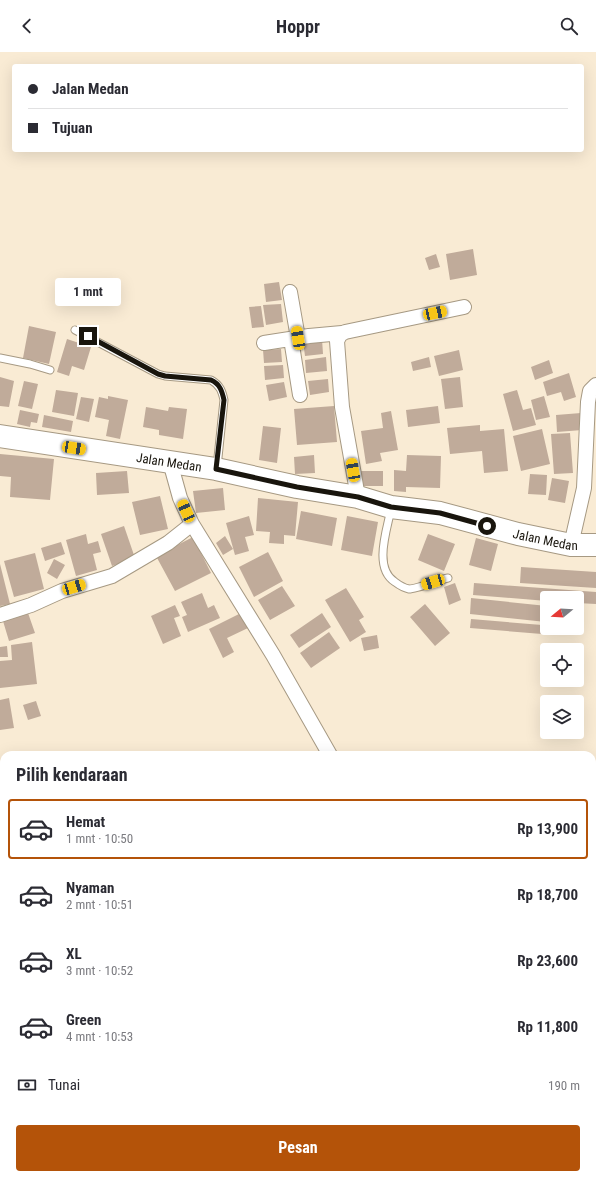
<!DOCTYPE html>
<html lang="id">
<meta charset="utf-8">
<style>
body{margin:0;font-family:"Roboto Condensed",sans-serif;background:#f7f7f7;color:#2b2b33;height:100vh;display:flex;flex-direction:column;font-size:15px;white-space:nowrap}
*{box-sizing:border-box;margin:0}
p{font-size:13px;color:#7c7c81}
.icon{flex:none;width:22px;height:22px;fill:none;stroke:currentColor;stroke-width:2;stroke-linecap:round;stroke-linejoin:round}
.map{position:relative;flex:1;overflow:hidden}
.sheet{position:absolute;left:0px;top:699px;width:596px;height:428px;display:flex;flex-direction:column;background:#fff;border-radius:12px 12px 0 0;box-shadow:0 4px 16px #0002}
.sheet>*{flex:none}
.top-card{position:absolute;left:12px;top:12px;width:572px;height:88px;border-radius:4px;box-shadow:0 4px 16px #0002;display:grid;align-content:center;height:88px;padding:0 16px;background:#fff}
.needle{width:26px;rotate:252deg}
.buttons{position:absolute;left:540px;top:539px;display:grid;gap:8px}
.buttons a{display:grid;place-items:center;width:44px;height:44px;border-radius:4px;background:#fff;box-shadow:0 4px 16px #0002;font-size:20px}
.end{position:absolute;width:18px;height:18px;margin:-9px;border:5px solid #19150d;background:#fff;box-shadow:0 0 0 2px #fff}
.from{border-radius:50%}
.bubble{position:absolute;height:28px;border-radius:4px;background:#fff;box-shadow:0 4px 16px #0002;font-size:13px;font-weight:700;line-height:28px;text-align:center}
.car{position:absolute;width:12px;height:24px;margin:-12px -6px;border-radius:5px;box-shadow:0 0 3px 1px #0007;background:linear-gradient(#f5c518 24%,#345 0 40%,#f5c518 0 76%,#345 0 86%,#f5c518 0)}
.top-card b{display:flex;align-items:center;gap:14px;height:38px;font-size:15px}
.top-card b+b{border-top:1px solid #e1e1e2}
.top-card i{width:10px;height:10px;background:#2b2b33}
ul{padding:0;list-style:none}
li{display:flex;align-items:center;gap:12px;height:60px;margin:0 8px 6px;padding:0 8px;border:2px solid transparent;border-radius:4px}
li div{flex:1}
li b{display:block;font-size:15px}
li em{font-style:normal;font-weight:700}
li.selected{border-color:#b45309}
li>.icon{width:36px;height:36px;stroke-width:1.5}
h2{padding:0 16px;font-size:18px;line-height:48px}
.pay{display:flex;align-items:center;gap:10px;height:44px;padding:0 16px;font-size:15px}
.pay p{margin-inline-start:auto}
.primary-button{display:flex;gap:8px;margin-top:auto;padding:8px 16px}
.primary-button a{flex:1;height:46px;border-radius:4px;background:#b45309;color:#fff;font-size:16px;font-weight:700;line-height:46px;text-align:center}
header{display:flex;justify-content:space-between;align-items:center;height:52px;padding:0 16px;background:#fff;font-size:18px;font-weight:700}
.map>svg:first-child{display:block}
</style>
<header><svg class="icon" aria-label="back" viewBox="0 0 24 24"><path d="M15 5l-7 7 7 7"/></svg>Hoppr<svg class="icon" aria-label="search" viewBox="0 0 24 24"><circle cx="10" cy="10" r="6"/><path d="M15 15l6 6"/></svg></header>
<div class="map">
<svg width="596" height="1127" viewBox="0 0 596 1127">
<rect width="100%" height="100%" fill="#f9ebd4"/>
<path fill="#c0ab9a" d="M473,197L477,223L450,228L446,202Z
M436,202L440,215L429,218L425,206Z
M279,230L282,248L266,250L264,232Z
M281,252L283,270L266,273L263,253Z
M261,254L264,275L252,276L249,255Z
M29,274L56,280L49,312L23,306Z
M67,287L91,295L84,318L72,314L69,324L57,320Z
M322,287L323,302L305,304L303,289Z
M281,297L282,310L264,311L263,298Z
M459,298L463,318L439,324L434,304Z
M326,305L327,319L306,321L305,308Z
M429,305L431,315L413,319L411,310Z
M549,308L553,321L535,328L531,315Z
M283,313L284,326L265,328L264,314Z
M569,321L576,345L564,349L561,340L547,344L543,330Z
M0,325L14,329L9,355L0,354Z
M460,325L463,355L445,357L441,327Z
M328,327L329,340L310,343L308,329Z
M24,329L38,332L32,357L18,354Z
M284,330L287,345L269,349L266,333Z
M56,338L78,341L74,364L52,360Z
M517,338L523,358L531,356L536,373L513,379L503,342Z
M108,344L128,348L120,387L106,384L109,368L95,365L99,345L108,347Z
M544,344L550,365L536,368L531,348Z
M81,345L94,347L89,370L76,367Z
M334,354L337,390L297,393L294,357Z
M438,354L440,371L408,375L406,358Z
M146,355L168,359L169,355L187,357L183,387L159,383V378L143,375Z
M20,358L39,362L37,371L31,370L30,375L17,372Z
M391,359L398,398L380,401L382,409L366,412L361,379L383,376L381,361Z
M581,361L582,378L557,380L556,363Z
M44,363L73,369L71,380L42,375Z
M480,373V379L504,377L508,419L484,421L482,399L450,402L447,376Z
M263,374L281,376L277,411L259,408Z
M542,377L550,412L521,419L513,384Z
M570,381L573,421L554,422L551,382Z
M0,402L54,407L50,448L10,445L11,425L0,424Z
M314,403L315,421L295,422L294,405Z
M407,403L441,404L440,436L406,435V440L394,439V418L406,419Z
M127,419L129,441L97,443L96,421Z
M361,419H383V434H361Z
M530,422L547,423L546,443L528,442Z
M552,426L569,429L565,451L548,448Z
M223,436L225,458L196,461L193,439Z
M160,444L168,477L140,483L132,450Z
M258,446L298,450L295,484L284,483V492L269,491L270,480L256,479Z
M301,459L337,466L332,494L296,487Z
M249,464L254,483L245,485L249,499L235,503L226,471Z
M347,464L378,470L372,504L341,498Z
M124,474L135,506L112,514L101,482Z
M86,482L88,492L98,489L101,500L93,502L97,518L76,524L66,488Z
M428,482L455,492L444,519L418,508Z
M225,484L233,497L223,503L216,491Z
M193,485L211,521L175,539L156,504Z
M476,486L498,492L491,519L469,513Z
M61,490L65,502L45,509L41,496Z
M268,500L283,529L254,545L239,515Z
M35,501L44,537L14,545L4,509Z
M54,507L65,513L57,527L47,521Z
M0,512L10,552L0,554Z
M521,515L596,520V536L520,531Z
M455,531L461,548L449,553L444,535Z
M474,531L596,540V552L577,551V546H547V549L473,543Z
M282,534L295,554L270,568L258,548Z
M346,536L364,565L359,568L366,580L350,590L325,548Z
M202,541L208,556L214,553L220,566L188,580L182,565L187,563L181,550Z
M471,546L547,554L546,570L470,562Z
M425,552L450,581L435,594L410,565Z
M175,553L180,564L174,566L181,584L163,592L151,564Z
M28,561L35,581L9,589L3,569Z
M241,561L248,576L227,586L234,600L223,606L209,577Z
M322,561L331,575L299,596L290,583Z
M577,563H583L582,577H577Z
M471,567L542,573V582L470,576Z
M329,580L340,596L311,616L300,601Z
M377,583L379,596L364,599L361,586Z
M32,590L37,632L0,636V609L12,608L11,593Z
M7,594L8,605H0V595Z
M9,646L14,676L0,678V648Z
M36,649L41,664L28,668L23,653Z
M596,823V849L592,850V824Z
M147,1123H158L154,1127H151Z"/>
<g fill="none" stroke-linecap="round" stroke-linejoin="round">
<defs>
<path id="lane" d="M75,278L158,322L165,324L211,328C220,333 222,339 224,348L217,415
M0,306L30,312L50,318
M391,457C387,478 373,516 395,530C399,533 404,536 409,537C417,537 439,528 448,526"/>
<path id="street" d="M290,240L298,286
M291,287L300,343
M264,291L309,284L342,281
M170,410L180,446L192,472L273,603L330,703
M358,445L342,355L337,289L340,283L345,280L464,255
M571,493L584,436L588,350L590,339L596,333
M0,563L31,553L62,539L112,524L168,491L192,472
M0,777L4,781
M562,1123L563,1127
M406,1127L411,1123"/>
<g id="highway">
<path id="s1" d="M0,384L216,417L297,435L358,445L391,455L440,461L518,482L571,493H596"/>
</g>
</defs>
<use href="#lane" stroke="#a69983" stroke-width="9"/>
<use href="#street" stroke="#a69983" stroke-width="16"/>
<use href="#highway" stroke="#a69983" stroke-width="24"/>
<use href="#lane" stroke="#fff" stroke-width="7"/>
<use href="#street" stroke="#fff" stroke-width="14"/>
<use href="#highway" stroke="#fff" stroke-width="22"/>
</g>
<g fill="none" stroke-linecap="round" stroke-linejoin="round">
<path stroke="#19150d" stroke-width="5" d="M88,284L158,322L165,324L211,328C220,332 222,339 224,348L216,417L297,435L358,445L391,455L440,461L487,474"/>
</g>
<g text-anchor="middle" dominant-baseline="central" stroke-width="3" stroke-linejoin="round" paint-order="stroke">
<g font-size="13" fill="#19150d" stroke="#fff">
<text stroke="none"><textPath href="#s1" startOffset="171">Jalan Medan</textPath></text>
<text stroke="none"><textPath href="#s1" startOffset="556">Jalan Medan</textPath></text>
</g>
</g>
</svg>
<div class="buttons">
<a><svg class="needle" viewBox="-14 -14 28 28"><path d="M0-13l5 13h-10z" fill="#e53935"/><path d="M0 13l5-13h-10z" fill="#7c7c81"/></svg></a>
<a><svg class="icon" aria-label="locate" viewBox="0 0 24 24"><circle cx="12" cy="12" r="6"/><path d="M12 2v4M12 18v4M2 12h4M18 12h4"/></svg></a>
<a><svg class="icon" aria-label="layers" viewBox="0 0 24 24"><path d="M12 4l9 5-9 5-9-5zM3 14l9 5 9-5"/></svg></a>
</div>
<i class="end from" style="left:487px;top:474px"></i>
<i class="end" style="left:88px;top:284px"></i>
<div class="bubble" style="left:55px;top:226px;width:66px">1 mnt</div>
<i class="car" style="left:435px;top:261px;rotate:78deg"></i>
<i class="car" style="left:298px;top:286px;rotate:351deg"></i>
<i class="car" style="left:74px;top:396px;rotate:99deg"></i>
<i class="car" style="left:353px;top:418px;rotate:350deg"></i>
<i class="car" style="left:186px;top:459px;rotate:336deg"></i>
<i class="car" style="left:433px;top:530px;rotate:253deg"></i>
<i class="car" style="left:74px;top:535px;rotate:73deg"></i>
<div class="top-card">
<b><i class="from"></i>Jalan Medan</b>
<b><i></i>Tujuan</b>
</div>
<section class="sheet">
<h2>Pilih kendaraan</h2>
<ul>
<li class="selected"><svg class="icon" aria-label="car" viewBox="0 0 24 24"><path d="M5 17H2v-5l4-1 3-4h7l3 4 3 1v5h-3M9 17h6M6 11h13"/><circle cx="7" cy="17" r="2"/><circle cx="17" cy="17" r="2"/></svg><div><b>Hemat</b><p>1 mnt · 10:50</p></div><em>Rp 13,900</em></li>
<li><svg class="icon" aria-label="car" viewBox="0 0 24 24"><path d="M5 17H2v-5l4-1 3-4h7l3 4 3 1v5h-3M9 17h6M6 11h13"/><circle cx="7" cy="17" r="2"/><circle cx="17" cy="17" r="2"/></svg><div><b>Nyaman</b><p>2 mnt · 10:51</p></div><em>Rp 18,700</em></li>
<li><svg class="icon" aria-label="car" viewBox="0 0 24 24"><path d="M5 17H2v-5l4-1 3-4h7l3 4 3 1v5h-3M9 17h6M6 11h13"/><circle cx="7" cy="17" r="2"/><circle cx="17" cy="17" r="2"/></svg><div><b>XL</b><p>3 mnt · 10:52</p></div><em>Rp 23,600</em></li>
<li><svg class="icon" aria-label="car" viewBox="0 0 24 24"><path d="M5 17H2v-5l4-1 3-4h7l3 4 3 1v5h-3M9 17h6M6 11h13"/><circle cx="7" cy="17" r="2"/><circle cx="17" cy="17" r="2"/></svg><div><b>Green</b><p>4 mnt · 10:53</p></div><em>Rp 11,800</em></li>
</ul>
<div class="pay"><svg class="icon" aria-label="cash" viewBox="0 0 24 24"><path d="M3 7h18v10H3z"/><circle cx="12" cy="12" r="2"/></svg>Tunai<p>190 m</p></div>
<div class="primary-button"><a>Pesan</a></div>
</section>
</div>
